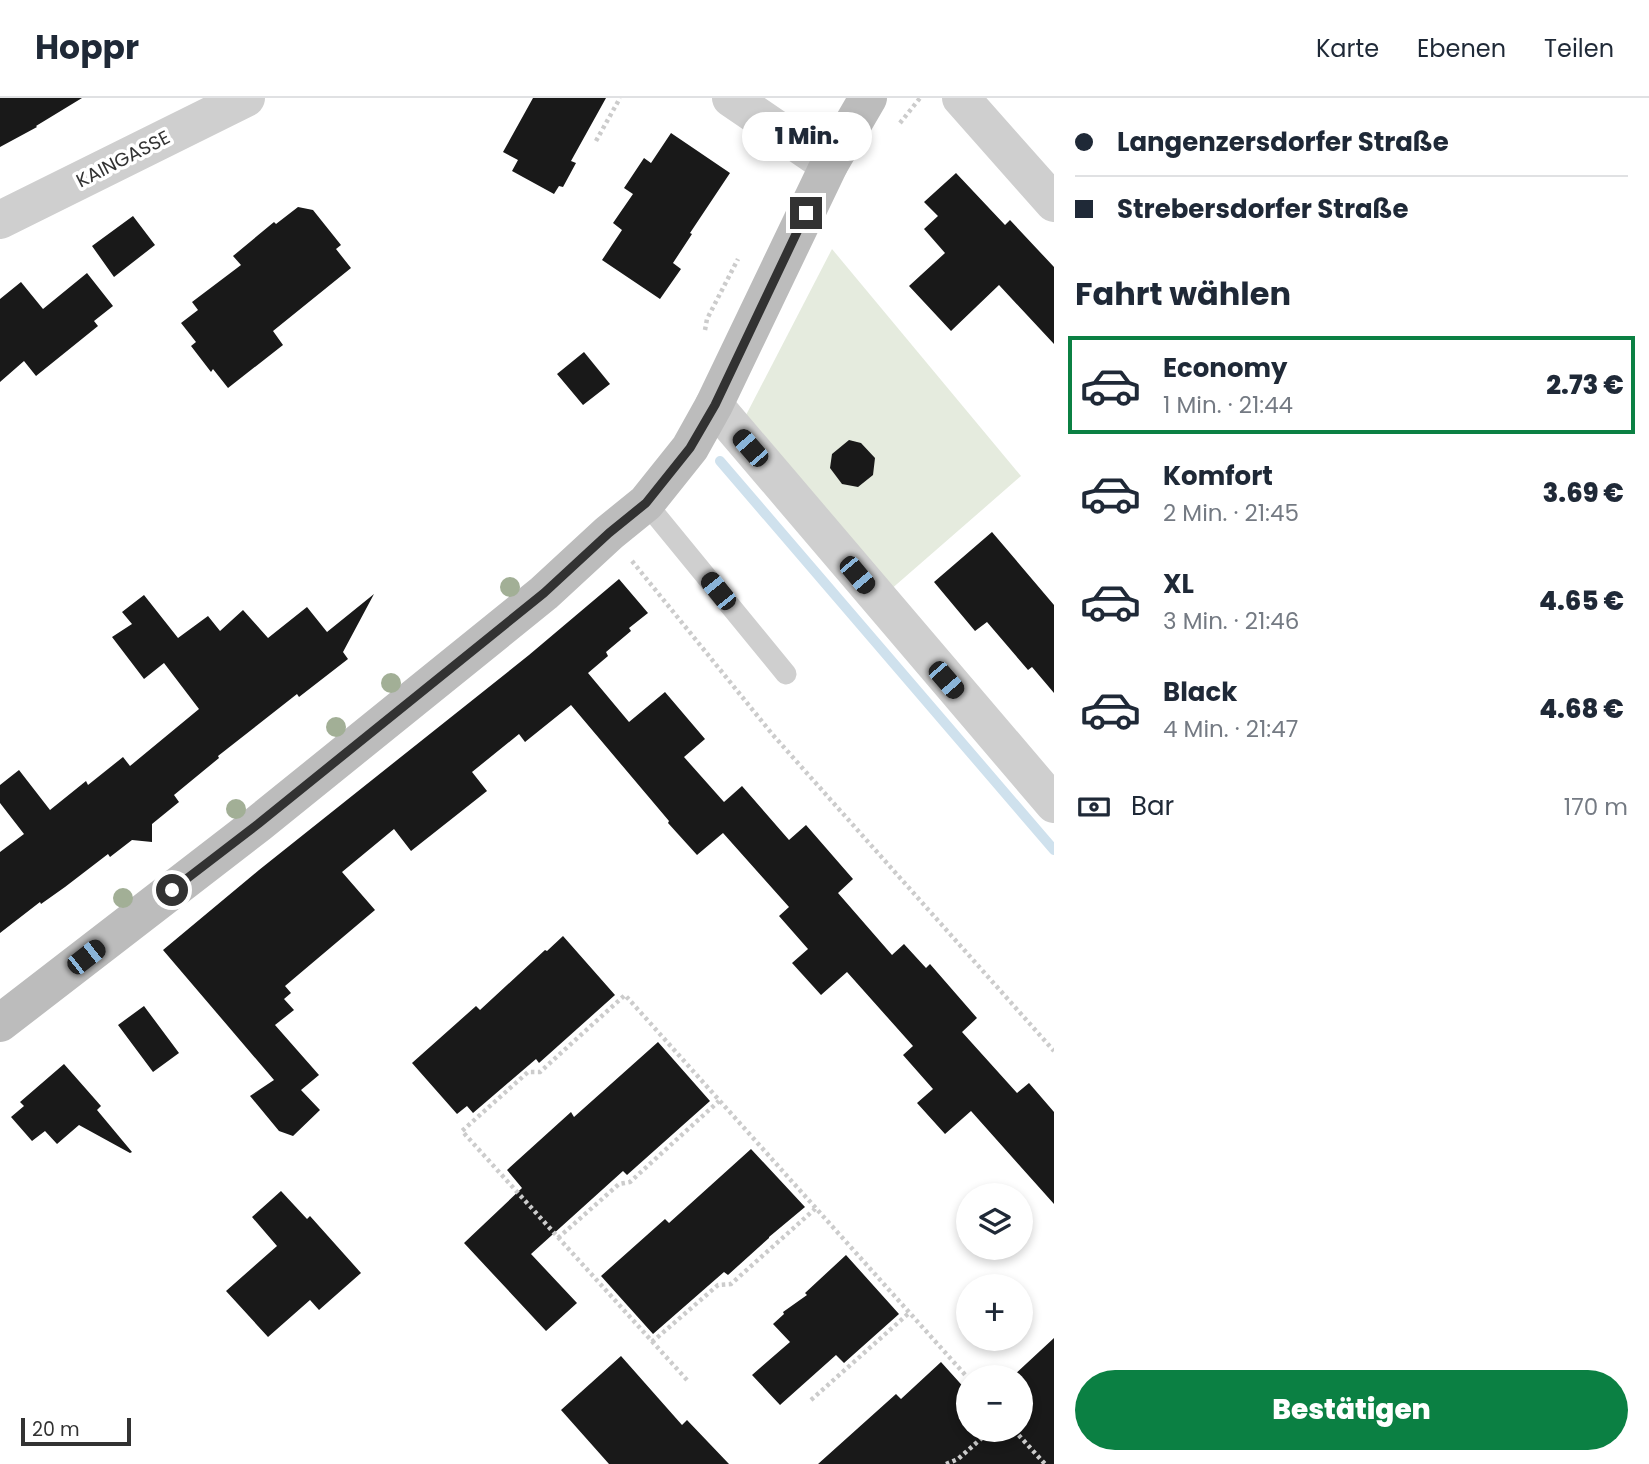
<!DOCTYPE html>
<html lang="de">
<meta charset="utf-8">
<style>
body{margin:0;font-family:Poppins,sans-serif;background:#f6f6f7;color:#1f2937;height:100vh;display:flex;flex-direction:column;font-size:26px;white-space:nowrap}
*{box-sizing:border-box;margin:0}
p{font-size:23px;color:#747a83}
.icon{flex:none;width:38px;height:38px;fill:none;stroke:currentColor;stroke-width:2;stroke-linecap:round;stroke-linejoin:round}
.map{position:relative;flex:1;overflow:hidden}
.side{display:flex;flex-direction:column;background:#fff;width:595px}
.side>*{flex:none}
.guide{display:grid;align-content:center;height:154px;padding:0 21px;background:#fff}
.tools{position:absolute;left:956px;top:1085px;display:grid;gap:14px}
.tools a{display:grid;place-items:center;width:77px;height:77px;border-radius:50%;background:#fff;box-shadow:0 4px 10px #0003;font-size:35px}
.scale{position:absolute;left:21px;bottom:18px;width:110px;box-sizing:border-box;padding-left:7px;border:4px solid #323232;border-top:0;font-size:19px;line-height:24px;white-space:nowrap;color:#323232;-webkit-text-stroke:5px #fff;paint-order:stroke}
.end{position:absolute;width:32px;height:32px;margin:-16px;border:9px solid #323232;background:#fff;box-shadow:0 0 0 4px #fff}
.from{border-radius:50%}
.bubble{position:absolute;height:49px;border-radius:24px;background:#fff;box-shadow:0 4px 10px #0003;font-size:23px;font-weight:800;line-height:49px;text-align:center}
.car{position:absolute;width:21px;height:42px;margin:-21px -10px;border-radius:9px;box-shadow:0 0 5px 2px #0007;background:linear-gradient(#222 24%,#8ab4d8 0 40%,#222 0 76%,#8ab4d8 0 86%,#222 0)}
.guide b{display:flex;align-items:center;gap:24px;height:66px;font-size:26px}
.guide b+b{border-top:2px solid #e0e1e3}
.guide i{width:18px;height:18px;background:#1f2937}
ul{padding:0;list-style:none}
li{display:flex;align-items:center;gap:21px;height:98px;margin:0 14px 10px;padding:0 7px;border:4px solid transparent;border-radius:0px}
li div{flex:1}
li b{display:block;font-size:26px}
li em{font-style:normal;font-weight:800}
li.active{border-color:#0b8043}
li>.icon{width:63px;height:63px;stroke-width:1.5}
h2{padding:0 21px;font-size:32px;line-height:84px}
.pay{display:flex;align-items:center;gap:18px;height:77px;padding:0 21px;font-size:26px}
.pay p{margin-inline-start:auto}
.cta{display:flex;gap:14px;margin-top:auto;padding:14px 21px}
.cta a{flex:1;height:80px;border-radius:42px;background:#0b8043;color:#fff;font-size:28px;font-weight:800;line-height:80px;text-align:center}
header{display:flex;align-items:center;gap:42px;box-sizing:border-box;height:98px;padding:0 35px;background:#fff;border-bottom:2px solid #e0e1e3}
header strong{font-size:33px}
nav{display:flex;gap:38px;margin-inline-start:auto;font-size:24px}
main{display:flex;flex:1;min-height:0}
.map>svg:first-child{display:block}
</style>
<header>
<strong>Hoppr</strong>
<nav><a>Karte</a><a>Ebenen</a><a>Teilen</a></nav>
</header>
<main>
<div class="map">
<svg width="1054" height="1366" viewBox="0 0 1054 1366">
<rect width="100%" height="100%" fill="#fff"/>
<path fill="#e5ebde" d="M832,151L1021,378L889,493L745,319Z"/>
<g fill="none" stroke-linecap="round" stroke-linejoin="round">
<path stroke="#cfe1ed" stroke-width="10" d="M720,363L1054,752"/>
</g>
<path fill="#191919" d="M0,0H82L36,28L37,29L0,49Z
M533,0H606L571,63L576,65L563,89L559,88L554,96L512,73L518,62L503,54Z
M671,35L730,75L690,135L692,136L673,165L681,171L660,201L602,162L622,132L613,125L633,96L624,90L644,60L651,65Z
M956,75L1005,127L1010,122L1054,169V246L999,187L951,233L909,188L945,155L924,131L938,118L924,104Z
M298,109L313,112L341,147L336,151L351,170L273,233L283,247L228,290L213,271L211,274L191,248L196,244L181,225L198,212L192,204L241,167L233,158L274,124L276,126Z
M133,118L155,147L114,179L92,148Z
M87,175L113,208L94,223L98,228L36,278L24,263L0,284V201L21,184L43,211Z
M584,254L610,286L583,307L557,276Z
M849,342L861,345L875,360L873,377L858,389L842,386L830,370L832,356Z
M992,434L1054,507V595L1032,569L1028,572L987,524L975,533L934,484Z
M619,481L648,515L629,530L631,533L606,554L608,558L588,575L629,624L665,594L705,641L684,659L724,704L742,688L789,742L806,727L853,781L838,795L892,857L904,846L926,870L930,866L977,920L962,934L1017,995L1029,985L1054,1014V1106L971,1013L945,1036L917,1005L933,991L903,957L913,948L847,874L821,897L792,865L808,851L779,818L789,809L723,735L697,757L668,725L669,723L571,607L525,644L519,636L472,674L487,693L411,753L394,731L342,774L375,812L285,888L291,895L284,901L294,912L275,927L319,977L301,992L320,1012L293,1038L279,1033L250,998L274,982L163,852L259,772L529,557Z
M374,496L343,554L348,561L299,599L297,596L218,658L219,660L174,697L179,704L152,726V744L132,742L110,759L108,756L65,789L41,806L40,804L0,835V754L24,736L0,705V687L19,672L50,712L86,683L88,687L123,659L130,668L199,611L164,565L144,581L112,539L132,526L122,514L144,497L178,540L208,518L220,533L243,512L268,540L307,509L327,534Z
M563,838L615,897L539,965L536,961L473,1015L467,1008L457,1016L412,965L476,908L480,912L545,852L547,853Z
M144,908L179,955L153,974L118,927Z
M658,944L710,1003L627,1077L623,1073L531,1156L577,1205L546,1233L464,1145L522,1090L507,1072L571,1014L574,1019Z
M64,966L101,1008L97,1012L132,1054L130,1055L79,1027L57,1046L45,1033L32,1043L11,1019L24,1008L20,1004Z
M751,1051L805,1109L769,1139V1140L728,1177L724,1174L653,1236L601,1178L665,1121L669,1125Z
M281,1093L307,1121L310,1118L361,1175L319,1212L310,1202L268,1239L226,1193L277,1148L252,1119Z
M846,1157L899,1216L844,1265L836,1257L780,1307L752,1277L790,1244L773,1226L784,1216L783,1214L807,1197L805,1195Z
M1054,1240V1366H818L896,1296L901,1301L941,1264L968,1294V1332H1020V1279H1012Z
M621,1258L682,1327L687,1322L729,1366H609L561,1312Z"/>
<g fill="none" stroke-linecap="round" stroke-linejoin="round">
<path stroke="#ccc" stroke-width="4.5" stroke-dasharray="3.5 3.5" stroke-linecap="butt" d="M900,25L920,0
M596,43L620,0
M705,232L707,221L738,161
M632,463L773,637L1054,953
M558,1140L619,1086L630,1084L719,1003
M652,1244L718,1187L731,1186L816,1110
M687,1282L462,1033L528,974H540L625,897L968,1280
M811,1302L909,1215
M1014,1332L1045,1366
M946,1366L958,1361L991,1332"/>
<path stroke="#cfcfcf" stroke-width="21" d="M646,405L786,576"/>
<path stroke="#cfcfcf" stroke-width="38" d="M731,0L829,67
M961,0L1054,105
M0,122L246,0
M714,307L1054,706"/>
<path stroke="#bcbcbc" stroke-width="38" d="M0,925L258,726L544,495L609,435L646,405L690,350L714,307L829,67L868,0"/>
</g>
<g fill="#a2af96">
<circle cx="510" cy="489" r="10"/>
<circle cx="391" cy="585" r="10"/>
<circle cx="336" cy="629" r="10"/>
<circle cx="236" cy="711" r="10"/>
<circle cx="123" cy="800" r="10"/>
</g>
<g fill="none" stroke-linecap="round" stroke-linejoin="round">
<path stroke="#323232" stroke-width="9" d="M172,792L258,726L544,495L609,435L646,405L690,350L715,307L806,115"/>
</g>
<g text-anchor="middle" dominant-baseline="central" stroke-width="7" stroke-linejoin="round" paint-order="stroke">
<g font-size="19" fill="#323232" stroke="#fff">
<text transform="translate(123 61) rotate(-27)">KAINGASSE</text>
</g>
</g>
</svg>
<div class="tools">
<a><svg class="icon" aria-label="layers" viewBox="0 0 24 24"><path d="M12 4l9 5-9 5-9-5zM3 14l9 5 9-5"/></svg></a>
<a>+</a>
<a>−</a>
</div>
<div class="scale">20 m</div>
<i class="end from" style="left:172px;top:792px"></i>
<i class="end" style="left:806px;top:115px"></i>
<div class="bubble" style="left:742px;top:14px;width:130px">1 Min.</div>
<i class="car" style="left:750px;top:350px;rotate:319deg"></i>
<i class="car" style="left:857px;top:477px;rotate:140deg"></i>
<i class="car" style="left:718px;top:493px;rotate:321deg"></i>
<i class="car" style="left:946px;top:582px;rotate:139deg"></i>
<i class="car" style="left:86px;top:859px;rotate:52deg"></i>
</div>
<section class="side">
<div class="guide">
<b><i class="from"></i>Langenzersdorfer Straße</b>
<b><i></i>Strebersdorfer Straße</b>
</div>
<h2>Fahrt wählen</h2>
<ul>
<li class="active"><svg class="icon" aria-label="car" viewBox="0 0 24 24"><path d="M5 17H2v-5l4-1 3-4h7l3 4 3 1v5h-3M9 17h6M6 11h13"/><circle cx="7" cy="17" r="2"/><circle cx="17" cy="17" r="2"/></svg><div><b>Economy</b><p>1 Min. · 21:44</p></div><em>2.73 €</em></li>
<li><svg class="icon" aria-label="car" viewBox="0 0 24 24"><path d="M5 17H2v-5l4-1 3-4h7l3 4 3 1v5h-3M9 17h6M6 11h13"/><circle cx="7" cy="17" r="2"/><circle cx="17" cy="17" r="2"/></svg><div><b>Komfort</b><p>2 Min. · 21:45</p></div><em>3.69 €</em></li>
<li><svg class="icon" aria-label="car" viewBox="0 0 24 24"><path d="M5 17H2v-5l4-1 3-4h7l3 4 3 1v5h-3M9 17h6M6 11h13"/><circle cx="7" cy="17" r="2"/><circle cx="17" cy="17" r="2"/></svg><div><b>XL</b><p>3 Min. · 21:46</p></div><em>4.65 €</em></li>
<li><svg class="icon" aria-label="car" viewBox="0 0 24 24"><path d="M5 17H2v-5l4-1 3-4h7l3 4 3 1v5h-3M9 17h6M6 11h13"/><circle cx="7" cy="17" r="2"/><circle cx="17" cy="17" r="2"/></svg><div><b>Black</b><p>4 Min. · 21:47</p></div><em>4.68 €</em></li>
</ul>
<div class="pay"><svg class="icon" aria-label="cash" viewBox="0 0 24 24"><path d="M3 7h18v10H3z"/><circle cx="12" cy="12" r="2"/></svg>Bar<p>170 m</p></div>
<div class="cta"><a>Bestätigen</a></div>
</section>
</main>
